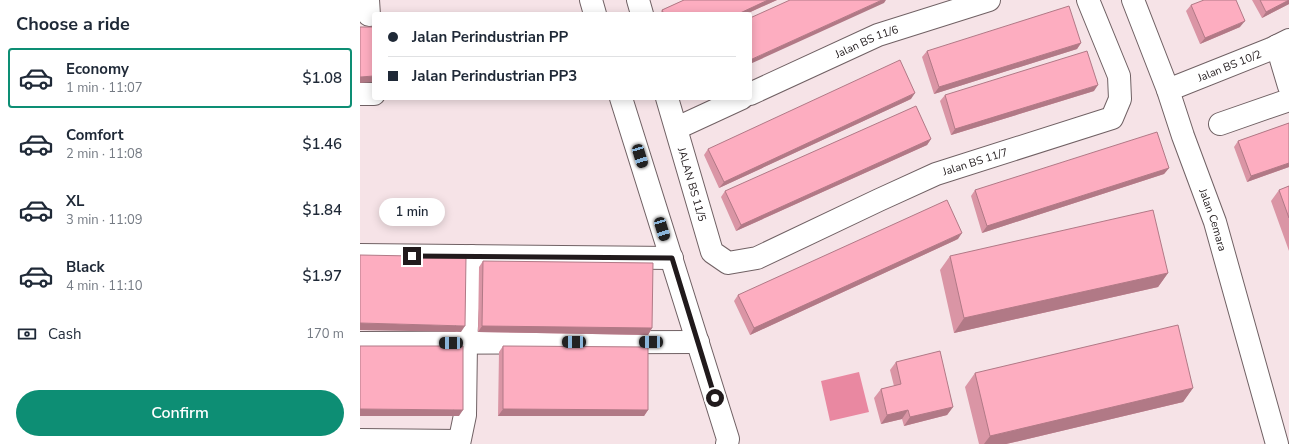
<!DOCTYPE html>
<meta charset="utf-8">
<style>
body{margin:0;font-family:"Nunito Sans",sans-serif;background:#f6f6f7;color:#1f2937;height:100vh;display:flex;flex-direction:column;font-size:15px;white-space:nowrap}
*{box-sizing:border-box;margin:0}
p{font-size:13px;color:#747a83}
.icon{flex:none;width:22px;height:22px;fill:none;stroke:currentColor;stroke-width:2;stroke-linecap:round;stroke-linejoin:round}
.map{position:relative;flex:1;overflow:hidden}
.drawer{display:flex;flex-direction:column;background:#fff;width:360px}
.drawer>*{flex:none}
.top-card{position:absolute;left:12px;top:12px;width:380px;height:88px;border-radius:4px;box-shadow:0 2px 10px #0003;display:grid;align-content:center;height:88px;padding:0 16px;background:#fff}
.end{position:absolute;width:18px;height:18px;margin:-9px;border:5px solid #211a1c;background:#fff;box-shadow:0 0 0 2px #fff}
.from{border-radius:50%}
.bubble{position:absolute;height:28px;border-radius:14px;background:#fff;box-shadow:0 2px 10px #0003;font-size:13px;font-weight:600;line-height:28px;text-align:center}
.car{position:absolute;width:12px;height:24px;margin:-12px -6px;border-radius:5px;box-shadow:0 0 3px 1px #0007;background:linear-gradient(#222 24%,#8ab4d8 0 40%,#222 0 76%,#8ab4d8 0 86%,#222 0)}
.top-card b{display:flex;align-items:center;gap:14px;height:38px;font-size:15px}
.top-card b+b{border-top:1px solid #e0e1e3}
.top-card i{width:10px;height:10px;background:#1f2937}
ul{padding:0;list-style:none}
li{display:flex;align-items:center;gap:12px;height:60px;margin:0 8px 6px;padding:0 8px;border:2px solid transparent;border-radius:4px}
li div{flex:1}
li b{display:block;font-size:15px}
li em{font-style:normal;font-weight:600}
li.current{border-color:#0d8e74}
li>.icon{width:36px;height:36px;stroke-width:1.5}
h2{padding:0 16px;font-size:18px;line-height:48px}
.pay{display:flex;align-items:center;gap:10px;height:44px;padding:0 16px;font-size:15px}
.pay p{margin-inline-start:auto}
.action{display:flex;gap:8px;margin-top:auto;padding:8px 16px}
.action a{flex:1;height:46px;border-radius:24px;background:#0d8e74;color:#fff;font-size:16px;font-weight:600;line-height:46px;text-align:center}
main{display:flex;flex:1;min-height:0}
.map>svg:first-child{display:block}
</style>
<main>
<section class="drawer">
<h2>Choose a ride</h2>
<ul>
<li class="current"><svg class="icon" aria-label="car" viewBox="0 0 24 24"><path d="M5 17H2v-5l4-1 3-4h7l3 4 3 1v5h-3M9 17h6M6 11h13"/><circle cx="7" cy="17" r="2"/><circle cx="17" cy="17" r="2"/></svg><div><b>Economy</b><p>1 min · 11:07</p></div><em>$1.08</em></li>
<li><svg class="icon" aria-label="car" viewBox="0 0 24 24"><path d="M5 17H2v-5l4-1 3-4h7l3 4 3 1v5h-3M9 17h6M6 11h13"/><circle cx="7" cy="17" r="2"/><circle cx="17" cy="17" r="2"/></svg><div><b>Comfort</b><p>2 min · 11:08</p></div><em>$1.46</em></li>
<li><svg class="icon" aria-label="car" viewBox="0 0 24 24"><path d="M5 17H2v-5l4-1 3-4h7l3 4 3 1v5h-3M9 17h6M6 11h13"/><circle cx="7" cy="17" r="2"/><circle cx="17" cy="17" r="2"/></svg><div><b>XL</b><p>3 min · 11:09</p></div><em>$1.84</em></li>
<li><svg class="icon" aria-label="car" viewBox="0 0 24 24"><path d="M5 17H2v-5l4-1 3-4h7l3 4 3 1v5h-3M9 17h6M6 11h13"/><circle cx="7" cy="17" r="2"/><circle cx="17" cy="17" r="2"/></svg><div><b>Black</b><p>4 min · 11:10</p></div><em>$1.97</em></li>
</ul>
<div class="pay"><svg class="icon" aria-label="cash" viewBox="0 0 24 24"><path d="M3 7h18v10H3z"/><circle cx="12" cy="12" r="2"/></svg>Cash<p>170 m</p></div>
<div class="action"><a>Confirm</a></div>
</section>
<div class="map">
<svg width="929" height="444" viewBox="0 0 929 444">
<rect width="100%" height="100%" fill="#f6e3e7"/>
<path fill="#e988a1" d="M499,372L509,412L470,421L461,381Z"/>
<g fill="none" stroke-linecap="round" stroke-linejoin="round">
<defs>
<g id="minor">
<path d="M8,0L9,15"/>
<path d="M231,0L235,14"/>
<path d="M278,0L282,14"/>
<path id="s1" d="M773,0L808,90L823,136L855,222L917,444"/>
<path d="M917,46L929,86"/>
<path id="s2" d="M808,90L911,49L929,40"/>
<path d="M0,94H14"/>
<path id="s3" d="M390,94L518,35L629,0"/>
<path d="M261,98L368,439L367,444"/>
<path id="s4" d="M307,98L352,252L368,263L397,258L519,200L576,174L752,118L760,99L759,76L728,0"/>
<path d="M860,124L929,100"/>
<path d="M317,128L382,98"/>
<path d="M0,255L312,258"/>
<path d="M0,343L338,342"/>
<path d="M0,440L99,441"/>
<path d="M99,444L105,415L106,343L111,256"/>
</g>
</defs>
<use href="#minor" stroke="#706164" stroke-width="24"/>
<use href="#minor" stroke="#fff" stroke-width="22"/>
</g>
<path fill="#da95a5" d="M324,0H417L386,14H300L302,10Z
M892,0H929V4L902,18Z
M831,5L880,27L840,44L826,11Z
M721,43L717,49L574,94L562,57L567,51Z
M734,91L591,135L580,101L585,95Z
M551,99L359,188L344,155L348,149Z
M929,123V167L887,182L874,147L878,141Z
M571,139L567,145L376,231L361,197L365,191Z
M809,168L804,174L622,233L611,196L615,190Z
M929,186V251L911,201L919,190Z
M598,239L390,335L374,301L378,295Z
M590,256L808,273L798,287L594,333L580,270Z
M123,261L292,328L288,335L118,332L119,267Z
M143,346L288,410L284,416H138L139,352Z
M536,362L593,407L587,415L544,426L542,419L521,424L514,398L521,389L534,386L530,370Z
M615,373L833,388L823,402L646,444H619L605,387Z"/>
<path fill="#b17986" d="M408,0H417L386,14H378Z
M522,0H526L524,3L390,64V60Z
M929,0V4L902,18L906,12Z
M885,21L880,27L840,44L845,38Z
M721,43L717,49L574,94L579,87Z
M14,76V82L0,83V77Z
M738,85L734,91L591,135L595,129Z
M555,93L551,99L359,188L364,182Z
M571,139L567,145L376,231L381,225Z
M929,163V167L887,182L891,176Z
M809,168L804,174L622,233L627,226Z
M602,233L598,239L390,335L394,328Z
M808,273L798,287L594,333L604,318Z
M0,323L105,326L101,332L0,330Z
M122,326L292,328L288,335L118,332Z
M833,388L823,402L646,444H624L630,436Z
M593,407L587,415L544,426L550,417Z
M0,409L103,410L99,416H0Z
M143,409L288,410L284,416H138Z
M548,410L542,419L521,424L527,415Z"/>
<path fill="#fdadc0" stroke="#b17986" d="M324,0H408L378,14H304L302,10Z
M430,0H522L390,60V18Z
M844,0H876L885,21L845,38L831,5Z
M900,0H929L906,12Z
M709,6L721,43L579,87L567,51Z
M0,27H14V76L0,77Z
M727,51L738,85L595,129L585,95Z
M540,60L555,93L364,182L348,149Z
M556,106L571,139L381,225L365,191Z
M929,123V163L891,176L878,141Z
M797,132L809,168L627,226L615,190Z
M929,186V218L919,190Z
M587,200L602,233L394,328L378,295Z
M793,210L808,273L604,318L590,256Z
M0,255L106,257L105,326L0,323Z
M123,261L293,263L292,328L122,326Z
M818,325L833,388L630,436L615,373Z
M0,346H103V410L0,409Z
M143,346L288,347V410L143,409Z
M580,351L593,407L550,417L548,410L527,415L521,389L541,384L536,362Z"/>
<g fill="none" stroke-linecap="round" stroke-linejoin="round">
<path stroke="#211a1c" stroke-width="5" d="M52,256L312,258L355,398"/>
</g>
<g text-anchor="middle" dominant-baseline="central" stroke-width="3" stroke-linejoin="round" paint-order="stroke">
<g font-size="11" fill="#211a1c" stroke="#fff">
<text stroke="none"><textPath href="#s3" startOffset="128">Jalan BS 11/6</textPath></text>
<text stroke="none"><textPath href="#s2" startOffset="66">Jalan BS 10/2</textPath></text>
<text stroke="none"><textPath href="#s4" startOffset="448">Jalan BS 11/7</textPath></text>
<text stroke="none"><textPath href="#s4" startOffset="90">JALAN BS 11/5</textPath></text>
<text stroke="none"><textPath href="#s1" startOffset="234">Jalan Cemara</textPath></text>
</g>
</g>
</svg>
<i class="end from" style="left:355px;top:398px"></i>
<i class="end" style="left:52px;top:256px"></i>
<div class="bubble" style="left:19px;top:198px;width:66px">1 min</div>
<i class="car" style="left:280px;top:156px;rotate:163deg"></i>
<i class="car" style="left:302px;top:229px;rotate:163deg"></i>
<i class="car" style="left:214px;top:342px;rotate:270deg"></i>
<i class="car" style="left:291px;top:342px;rotate:270deg"></i>
<i class="car" style="left:91px;top:343px;rotate:270deg"></i>
<div class="top-card">
<b><i class="from"></i>Jalan Perindustrian PP</b>
<b><i></i>Jalan Perindustrian PP3</b>
</div>
</div>
</main>
